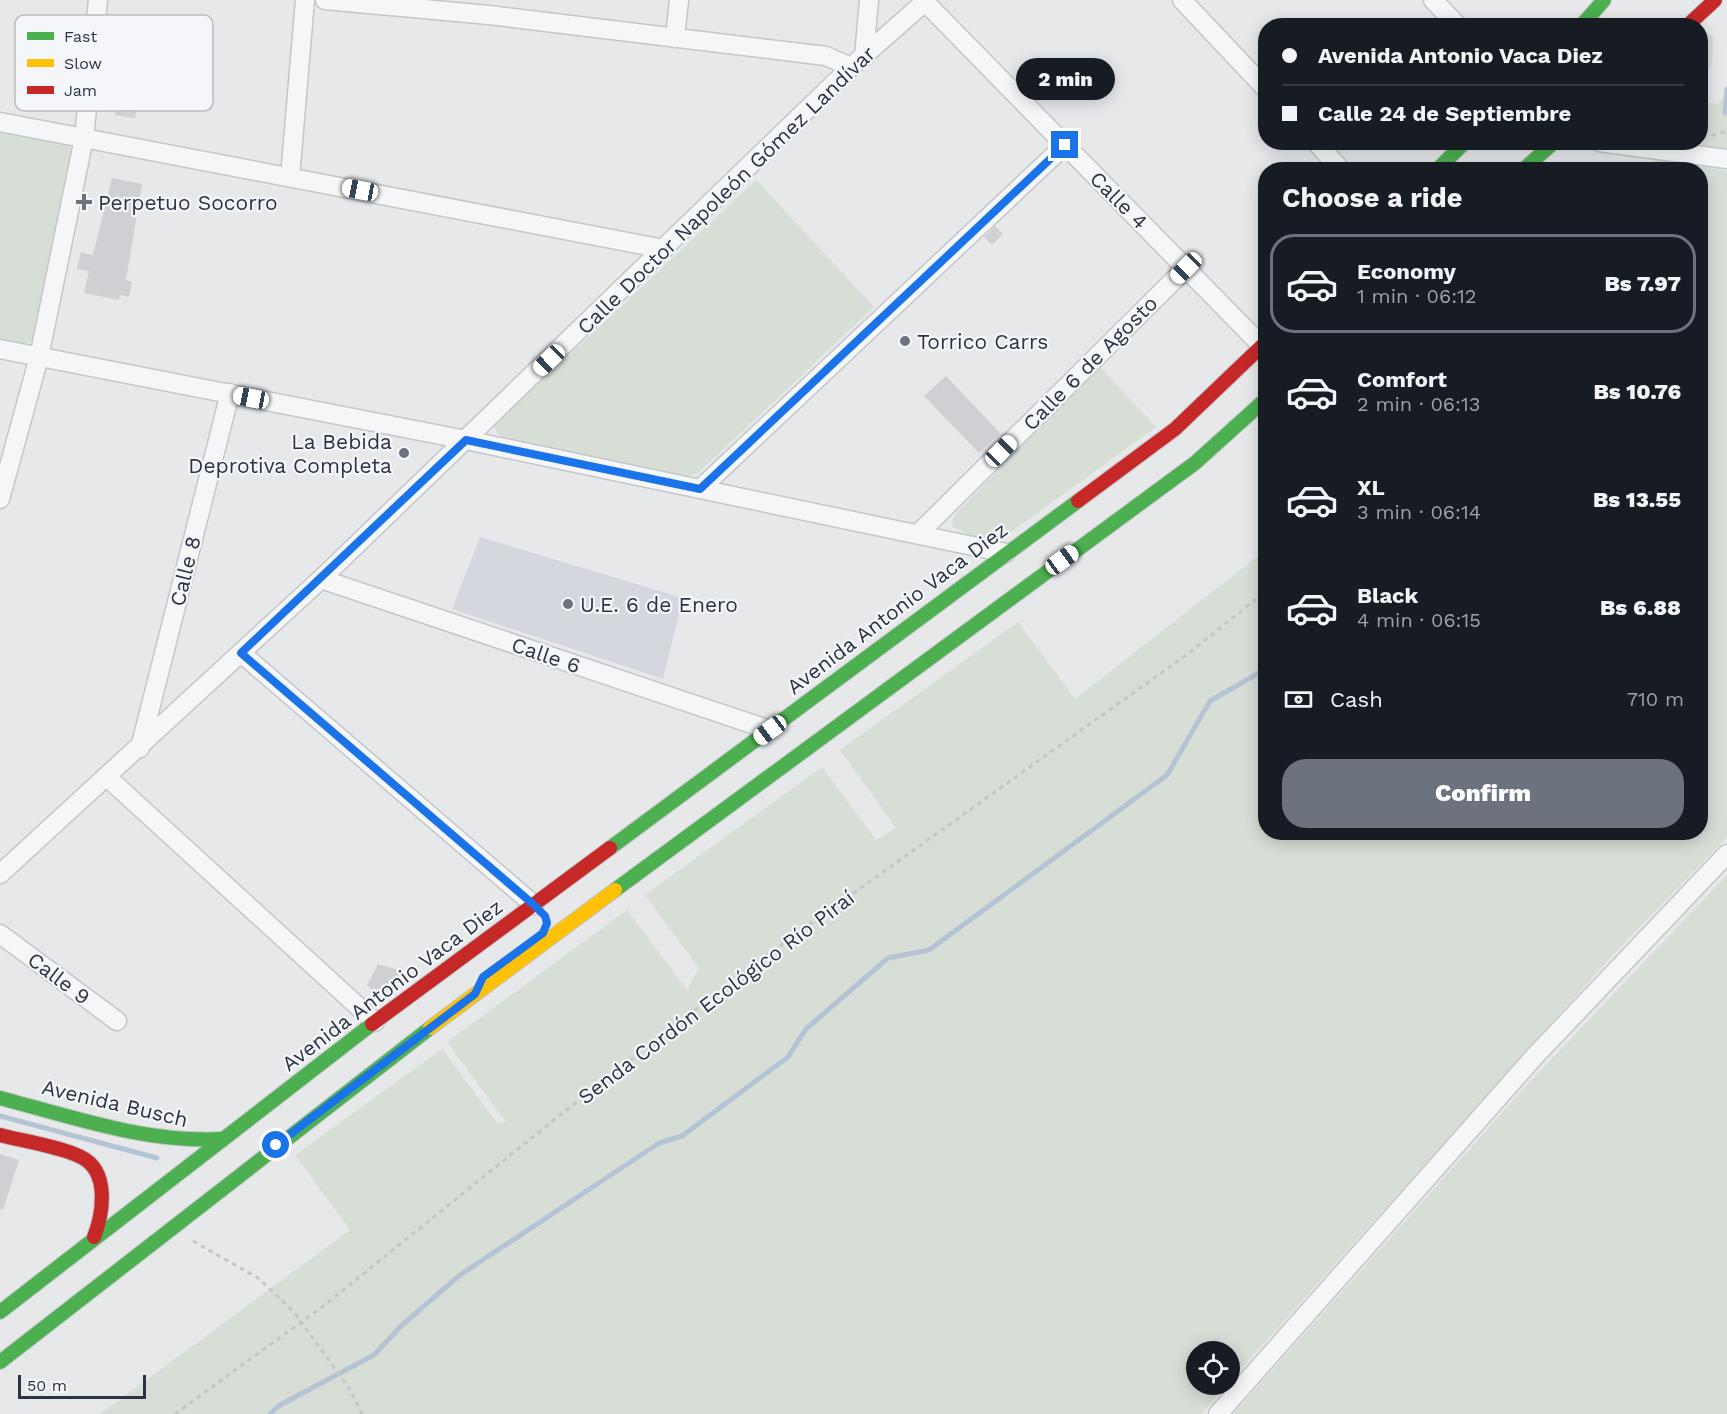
<!DOCTYPE html>
<meta charset="utf-8">
<style>
body{margin:0;font-family:"Work Sans",sans-serif;background:#20242c;color:#f1f3f6;height:100vh;display:flex;flex-direction:column;font-size:22px;white-space:nowrap}
*{box-sizing:border-box;margin:0}
p{font-size:20px;color:#9ea1a6}
.icon{flex:none;width:33px;height:33px;fill:none;stroke:currentColor;stroke-width:2;stroke-linecap:round;stroke-linejoin:round}
.map{position:relative;flex:1;overflow:hidden}
.side{position:absolute;left:1258px;top:162px;width:450px;height:678px;display:flex;flex-direction:column;background:#171b24;border-radius:24px;box-shadow:0 3px 15px #0003}
.side>*{flex:none}
.guide{position:absolute;left:1258px;top:18px;width:450px;height:132px;border-radius:24px;box-shadow:0 3px 15px #0003;display:grid;align-content:center;height:132px;padding:0 24px;background:#171b24}
.fabs{position:absolute;left:1186px;top:1341px;display:grid;gap:12px}
.fabs a{display:grid;place-items:center;width:54px;height:54px;border-radius:50%;background:#171b24;box-shadow:0 3px 15px #0003;font-size:30px}
.scale{position:absolute;left:18px;bottom:15px;width:128px;box-sizing:border-box;padding-left:6px;border:3px solid #2b3445;border-top:0;font-size:16px;line-height:21px;white-space:nowrap;color:#2b3445;-webkit-text-stroke:4px #f4f6f9;paint-order:stroke}
.end{position:absolute;width:27px;height:27px;margin:-14px;border:8px solid #1a73e8;background:#fff;box-shadow:0 0 0 3px #fff}
.from{border-radius:50%}
.bubble{position:absolute;height:42px;border-radius:21px;background:#171b24;box-shadow:0 3px 15px #0003;font-size:20px;font-weight:800;line-height:42px;text-align:center}
.car{position:absolute;width:18px;height:36px;margin:-18px -9px;border-radius:8px;box-shadow:0 0 4px 2px #0007;background:linear-gradient(#fff 24%,#345 0 40%,#fff 0 76%,#345 0 86%,#fff 0)}
.guide b{display:flex;align-items:center;gap:21px;height:57px;font-size:22px}
.guide b+b{border-top:2px solid #363941}
.guide i{width:15px;height:15px;background:#f1f3f6}
ul{padding:0;list-style:none}
li{display:flex;align-items:center;gap:18px;height:99px;margin:0 12px 9px;padding:0 12px;border:3px solid transparent;border-radius:24px}
li div{flex:1}
li b{display:block;font-size:22px}
li em{font-style:normal;font-weight:800}
li.selected{border-color:#6c737f}
li>.icon{width:54px;height:54px;stroke-width:1.5}
h2{padding:0 24px;font-size:27px;line-height:72px}
.pay{display:flex;align-items:center;gap:15px;height:66px;padding:0 24px;font-size:22px}
.pay p{margin-inline-start:auto}
.primary-button{display:flex;gap:12px;margin-top:auto;padding:12px 24px}
.primary-button a{flex:1;height:69px;border-radius:24px;background:#6c737f;color:#fff;font-size:24px;font-weight:800;line-height:69px;text-align:center}
.map>svg:first-child{display:block}
</style>
<div class="map">
<svg width="1727" height="1414" viewBox="0 0 1727 1414">
<rect width="100%" height="100%" fill="#e6e8ea"/>
<path fill="#d4d7dd" d="M480,537L683,598L663,679L452,609Z"/>
<path fill="#d6ded6" d="M1701,30L1713,36L1712,63L1701,84Z
M1727,93V154L1678,146L1673,143L1701,142V102L1717,104Z
M0,132L67,145L75,153L37,334L27,345L0,341Z
M1657,158L1727,171V837L1610,958L1230,1381V1352H1197V1384L1227,1385L1201,1414H100L350,1230L295,1155L442,1049L497,1123L506,1122L447,1042L627,910L687,990L699,968L645,895L822,767L876,840L896,828L840,750L1018,622L1075,699L1266,550V832H1701V170L1642,169Z
M756,180L874,307L697,474L688,476L511,442L500,436L494,428L498,422Z
M1099,366L1156,427L1003,538L971,536L953,527L952,521L955,515Z
M1727,875V1414H1233L1525,1087Z"/>
<g fill="none" stroke-linecap="round" stroke-linejoin="round">
<path stroke="#b4c4d5" stroke-width="5" d="M1725,113L1727,89
M0,1116L157,1158
M270,1414L280,1405L374,1355L401,1326L460,1275L659,1143L682,1136L788,1057L806,1029L888,958L929,950L1167,775L1210,701L1266,669"/>
</g>
<path fill="#ced0d3" d="M122,73L141,75L135,118L115,115Z
M112,178L142,184L126,280L132,282L129,297L120,295L119,300L84,293L89,271L77,269L81,252L93,255Z
M995,226L1003,234L992,245L984,237Z
M946,376L1000,433L979,453L924,396Z
M378,964L409,973L379,996L367,985Z
M0,1154L19,1160L3,1210L0,1209Z"/>
<g fill="none" stroke-linecap="round" stroke-linejoin="round">
<defs>
<path id="street" d="M325,0L489,15L826,56L851,67
M1182,0L1266,89
M1433,0L1458,26
M925,2L1262,346
M675,38L679,0
M864,57L869,0
M0,122L664,249
M1316,142L1341,170
M1599,142L1727,159
M290,177L305,0
M0,349L466,440L1006,553
M700,489L1065,145
M0,499L39,357L84,138L98,0
M918,534L1186,268
M321,579L770,730
M241,653L534,905
M140,748L230,393
M107,777L375,1022
M0,874L321,579L851,67L927,0
M0,934L117,1021
M1218,1414L1535,1056L1727,854"/>
<path id="fast" d="M1581,26L1604,0
M1437,170L1465,142
M1523,170L1554,142
M610,848L1078,501
M615,890L1195,463L1266,399
M0,1098C73,1117 145,1143 221,1139
M0,1312L372,1024
M0,1362L430,1028"/>
<path id="slow" d="M430,1028L615,890"/>
<path id="jam" d="M1687,26L1715,0
M1078,501L1175,429L1266,342
M372,1024L610,848
M0,1135C23,1141 62,1147 81,1157C110,1171 103,1214 94,1237"/>
</defs>
<use href="#street" stroke="#c4c6c8" stroke-width="21"/>
<use href="#fast" stroke="#c4c6c8" stroke-width="16"/>
<use href="#slow" stroke="#c4c6c8" stroke-width="16"/>
<use href="#jam" stroke="#c4c6c8" stroke-width="16"/>
<path stroke="#c5c6ca" stroke-width="3" stroke-dasharray="4.5 4.5" stroke-linecap="butt" d="M1703,138L1727,131
M193,1241L258,1278L294,1312L349,1388L362,1414
M175,1414L326,1304L560,1115L756,963L1189,653L1266,591"/>
<use href="#street" stroke="#f5f6f7" stroke-width="18"/>
<use href="#fast" stroke="#4caf50" stroke-width="14"/>
<use href="#slow" stroke="#ffc107" stroke-width="14"/>
<use href="#jam" stroke="#c62828" stroke-width="14"/>
</g>
<g fill="none" stroke-linecap="round" stroke-linejoin="round">
<path stroke="#1a73e8" stroke-width="8" d="M276,1145L475,994L483,977L543,933L547,923L545,916L534,905L241,653L466,440L700,489L1065,145"/>
</g>
<g fill="#6c737f" stroke="#f4f6f9" stroke-width="2">
<path d="M81 193h6v6h6v6h-6v6h-6v-6h-6v-6h6z"/>
<circle cx="905" cy="341" r="6"/>
<circle cx="404" cy="453" r="6"/>
<circle cx="568" cy="604" r="6"/>
</g>
<g text-anchor="middle" dominant-baseline="central" stroke-width="4.5" stroke-linejoin="round" paint-order="stroke">
<g font-size="21" fill="#2b3445" stroke="#f4f6f9">
<text transform="translate(726 190) rotate(-44)">Calle Doctor Napoleón Gómez Landívar</text>
<text transform="translate(1119 200) rotate(45)">Calle 4</text>
<text transform="translate(1090 363) rotate(-45)">Calle 6 de Agosto</text>
<text transform="translate(185 571) rotate(-76)">Calle 8</text>
<text transform="translate(897 608) rotate(-37)">Avenida Antonio Vaca Diez</text>
<text transform="translate(546 655) rotate(19)">Calle 6</text>
<text transform="translate(59 978) rotate(37)">Calle 9</text>
<text transform="translate(392 985) rotate(-37)">Avenida Antonio Vaca Diez</text>
<text transform="translate(716 997) rotate(-37)">Senda Cordón Ecológico Río Piraí</text>
<text transform="translate(115 1103) rotate(13)">Avenida Busch</text>
</g>
<g font-size="21" fill="#2b3445" stroke="#f4f6f9" text-anchor="start">
<text x="98" y="202">Perpetuo Socorro</text>
<text x="917" y="341">Torrico Carrs</text>
<text x="392" y="441" text-anchor="end">La Bebida<tspan x="392" dy="24">Deprotiva Completa</tspan></text>
<text x="580" y="604">U.E. 6 de Enero</text>
</g>
</g>
<rect x="15" y="15" width="198" height="96" rx="9" fill="#f4f6f9" stroke="#b8bcc3" stroke-width="1.5"/>
<rect x="27" y="32" width="27" height="8" fill="#4caf50"/>
<rect x="27" y="59" width="27" height="8" fill="#ffc107"/>
<rect x="27" y="86" width="27" height="8" fill="#c62828"/>
<g font-size="16" fill="#2b3445">
<text x="64" y="42">Fast</text>
<text x="64" y="69">Slow</text>
<text x="64" y="96">Jam</text>
</g>
</svg>
<div class="fabs">
<a><svg class="icon" aria-label="locate" viewBox="0 0 24 24"><circle cx="12" cy="12" r="6"/><path d="M12 2v4M12 18v4M2 12h4M18 12h4"/></svg></a>
</div>
<div class="scale">50 m</div>
<i class="end from" style="left:276px;top:1145px"></i>
<i class="end" style="left:1065px;top:145px"></i>
<div class="bubble" style="left:1016px;top:58px;width:99px">2 min</div>
<i class="car" style="left:360px;top:190px;rotate:281deg"></i>
<i class="car" style="left:1186px;top:268px;rotate:225deg"></i>
<i class="car" style="left:549px;top:360px;rotate:226deg"></i>
<i class="car" style="left:251px;top:398px;rotate:281deg"></i>
<i class="car" style="left:1001px;top:451px;rotate:45deg"></i>
<i class="car" style="left:1062px;top:560px;rotate:54deg"></i>
<i class="car" style="left:770px;top:730px;rotate:233deg"></i>
<div class="guide">
<b><i class="from"></i>Avenida Antonio Vaca Diez</b>
<b><i></i>Calle 24 de Septiembre</b>
</div>
<section class="side">
<h2>Choose a ride</h2>
<ul>
<li class="selected"><svg class="icon" aria-label="car" viewBox="0 0 24 24"><path d="M5 17H2v-5l4-1 3-4h7l3 4 3 1v5h-3M9 17h6M6 11h13"/><circle cx="7" cy="17" r="2"/><circle cx="17" cy="17" r="2"/></svg><div><b>Economy</b><p>1 min · 06:12</p></div><em>Bs 7.97</em></li>
<li><svg class="icon" aria-label="car" viewBox="0 0 24 24"><path d="M5 17H2v-5l4-1 3-4h7l3 4 3 1v5h-3M9 17h6M6 11h13"/><circle cx="7" cy="17" r="2"/><circle cx="17" cy="17" r="2"/></svg><div><b>Comfort</b><p>2 min · 06:13</p></div><em>Bs 10.76</em></li>
<li><svg class="icon" aria-label="car" viewBox="0 0 24 24"><path d="M5 17H2v-5l4-1 3-4h7l3 4 3 1v5h-3M9 17h6M6 11h13"/><circle cx="7" cy="17" r="2"/><circle cx="17" cy="17" r="2"/></svg><div><b>XL</b><p>3 min · 06:14</p></div><em>Bs 13.55</em></li>
<li><svg class="icon" aria-label="car" viewBox="0 0 24 24"><path d="M5 17H2v-5l4-1 3-4h7l3 4 3 1v5h-3M9 17h6M6 11h13"/><circle cx="7" cy="17" r="2"/><circle cx="17" cy="17" r="2"/></svg><div><b>Black</b><p>4 min · 06:15</p></div><em>Bs 6.88</em></li>
</ul>
<div class="pay"><svg class="icon" aria-label="cash" viewBox="0 0 24 24"><path d="M3 7h18v10H3z"/><circle cx="12" cy="12" r="2"/></svg>Cash<p>710 m</p></div>
<div class="primary-button"><a>Confirm</a></div>
</section>
</div>
